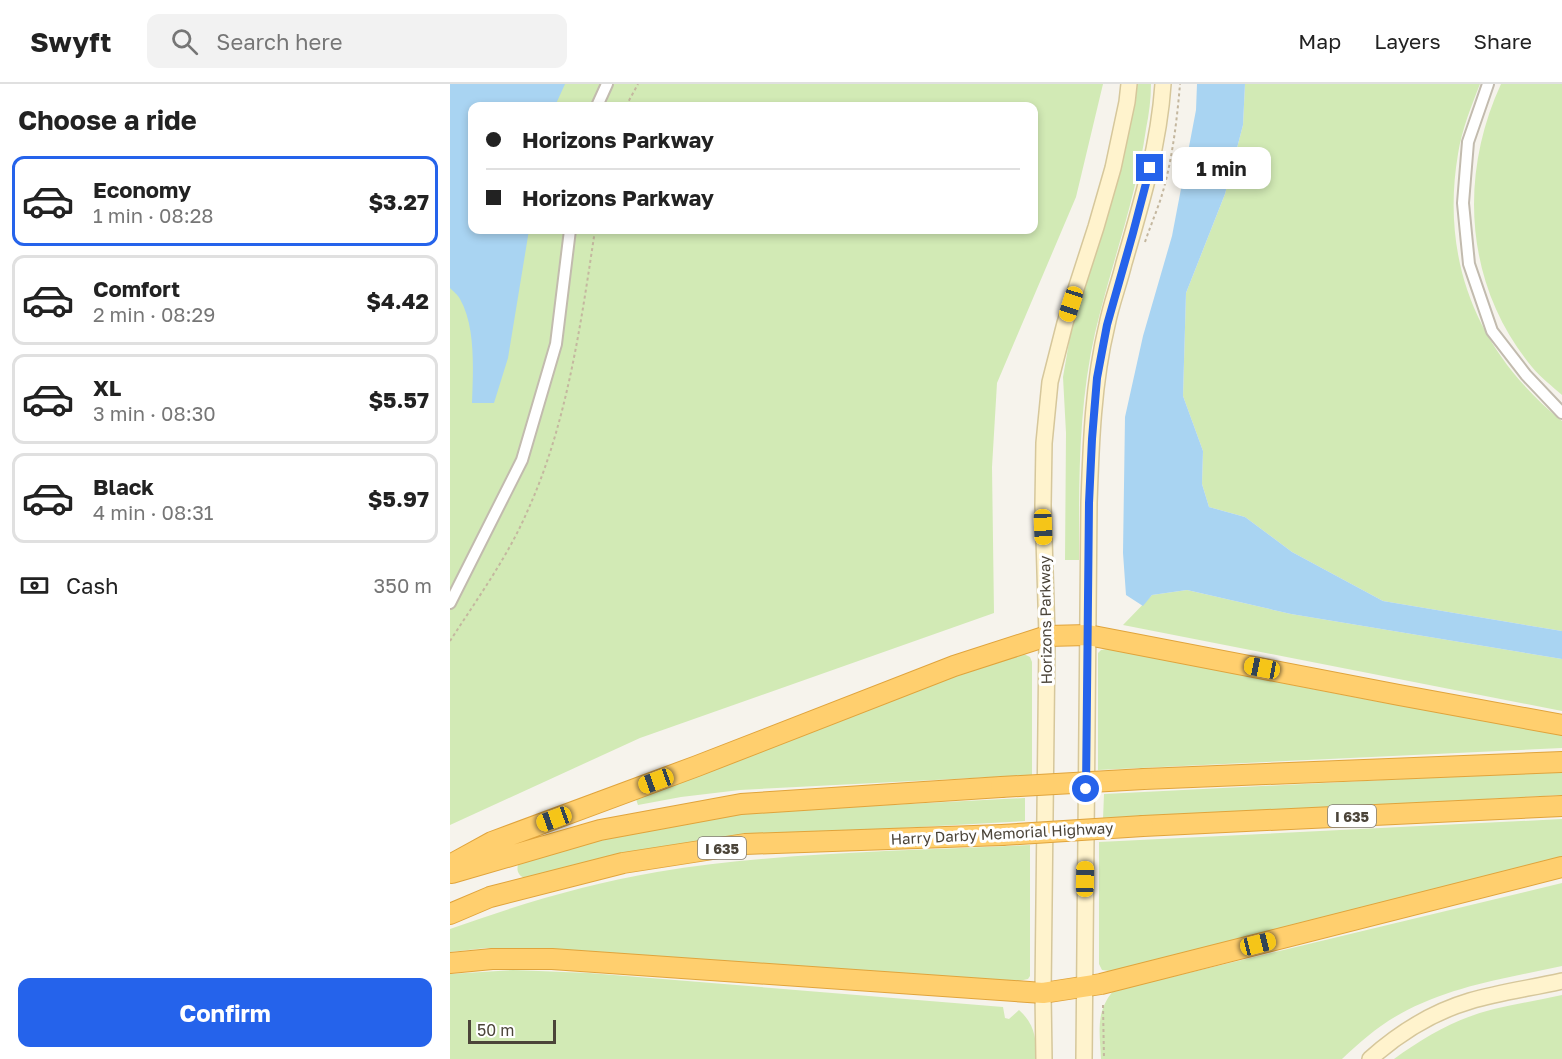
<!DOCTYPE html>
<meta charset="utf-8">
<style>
body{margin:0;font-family:"Golos Text",sans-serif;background:#f2f2f2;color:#222;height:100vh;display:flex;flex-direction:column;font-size:22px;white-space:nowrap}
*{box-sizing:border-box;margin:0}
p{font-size:20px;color:#767676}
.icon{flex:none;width:33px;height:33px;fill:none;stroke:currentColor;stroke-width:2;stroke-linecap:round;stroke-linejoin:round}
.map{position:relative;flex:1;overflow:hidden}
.details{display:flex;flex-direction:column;background:#fff;width:450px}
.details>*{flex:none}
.banner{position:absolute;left:18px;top:18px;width:570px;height:132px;border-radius:12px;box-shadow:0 3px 9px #0003;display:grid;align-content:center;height:132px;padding:0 18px;background:#fff}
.scale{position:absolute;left:18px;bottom:15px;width:88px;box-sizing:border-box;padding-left:6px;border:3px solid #4b4439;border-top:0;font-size:16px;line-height:21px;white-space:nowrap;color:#4b4439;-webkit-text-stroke:4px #fff;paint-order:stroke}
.end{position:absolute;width:27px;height:27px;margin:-14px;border:8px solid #2563eb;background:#fff;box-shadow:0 0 0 3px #fff}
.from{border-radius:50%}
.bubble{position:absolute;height:42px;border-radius:12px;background:#fff;box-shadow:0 3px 9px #0003;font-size:20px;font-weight:700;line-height:42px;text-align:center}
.car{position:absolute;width:18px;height:36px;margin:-18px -9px;border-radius:8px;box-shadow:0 0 4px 2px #0007;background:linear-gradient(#f5c518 24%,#345 0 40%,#f5c518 0 76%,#345 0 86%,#f5c518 0)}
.banner b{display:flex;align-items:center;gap:21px;height:57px;font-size:22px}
.banner b+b{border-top:2px solid #e0e0e0}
.banner i{width:15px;height:15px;background:#222}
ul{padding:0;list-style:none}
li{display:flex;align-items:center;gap:18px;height:90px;margin:0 12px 9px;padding:0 6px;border:3px solid #e0e0e0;border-radius:12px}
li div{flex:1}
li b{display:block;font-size:22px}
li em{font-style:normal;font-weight:700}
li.current{border-color:#2563eb}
li>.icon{width:54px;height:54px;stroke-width:1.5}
h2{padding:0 18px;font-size:27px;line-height:72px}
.pay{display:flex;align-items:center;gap:15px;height:66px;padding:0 18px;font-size:22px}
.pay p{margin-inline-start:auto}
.button{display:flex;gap:12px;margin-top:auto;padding:12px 18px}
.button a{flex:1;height:69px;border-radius:12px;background:#2563eb;color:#fff;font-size:24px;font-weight:700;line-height:69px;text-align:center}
header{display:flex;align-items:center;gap:36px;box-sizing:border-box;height:84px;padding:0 30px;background:#fff;border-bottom:2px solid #e0e0e0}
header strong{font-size:28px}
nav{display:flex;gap:33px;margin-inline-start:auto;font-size:21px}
.search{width:420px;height:54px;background:#f2f2f2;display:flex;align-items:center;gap:15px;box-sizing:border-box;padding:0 21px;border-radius:12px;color:#767676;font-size:22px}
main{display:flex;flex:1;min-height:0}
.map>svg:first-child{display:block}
</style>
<header>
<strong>Swyft</strong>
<div class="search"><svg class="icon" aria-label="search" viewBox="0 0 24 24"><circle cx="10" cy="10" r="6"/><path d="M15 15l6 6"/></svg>Search here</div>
<nav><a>Map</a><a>Layers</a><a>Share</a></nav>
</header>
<main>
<section class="details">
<h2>Choose a ride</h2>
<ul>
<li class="current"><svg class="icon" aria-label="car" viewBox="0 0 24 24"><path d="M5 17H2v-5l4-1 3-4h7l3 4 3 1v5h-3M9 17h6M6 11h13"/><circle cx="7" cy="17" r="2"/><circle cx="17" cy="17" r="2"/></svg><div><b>Economy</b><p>1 min · 08:28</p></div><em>$3.27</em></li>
<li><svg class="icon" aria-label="car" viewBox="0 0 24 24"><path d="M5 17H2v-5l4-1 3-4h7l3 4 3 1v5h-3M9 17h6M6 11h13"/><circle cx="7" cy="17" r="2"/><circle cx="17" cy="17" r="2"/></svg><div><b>Comfort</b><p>2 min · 08:29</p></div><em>$4.42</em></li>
<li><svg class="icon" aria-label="car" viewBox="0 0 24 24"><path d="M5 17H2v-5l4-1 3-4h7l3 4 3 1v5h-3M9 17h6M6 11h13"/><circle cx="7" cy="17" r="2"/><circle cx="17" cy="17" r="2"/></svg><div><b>XL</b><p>3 min · 08:30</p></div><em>$5.57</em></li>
<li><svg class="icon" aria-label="car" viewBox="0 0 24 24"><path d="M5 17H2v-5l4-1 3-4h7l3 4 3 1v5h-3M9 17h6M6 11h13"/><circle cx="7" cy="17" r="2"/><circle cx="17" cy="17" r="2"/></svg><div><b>Black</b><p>4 min · 08:31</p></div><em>$5.97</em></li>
</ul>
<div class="pay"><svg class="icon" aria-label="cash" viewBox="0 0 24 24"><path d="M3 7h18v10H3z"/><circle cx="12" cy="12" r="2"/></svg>Cash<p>350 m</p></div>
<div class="button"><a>Confirm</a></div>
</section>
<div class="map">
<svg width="1112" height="975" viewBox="0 0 1112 975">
<rect width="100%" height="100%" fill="#f6f3ec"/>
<path fill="#d2eab5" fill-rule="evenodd" d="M0,0H653L626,113L547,299L542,383L544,529L190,654L0,741ZM22,22H584V146H22Z
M684,0H701C701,15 699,30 696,45C686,115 661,181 645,249C628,324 629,400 629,476H615L616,349L613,293L622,241Z
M795,0H1030C1021,23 1012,45 1008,70C990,177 1028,269 1112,337V547L933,517L842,468L795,433L759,423L752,400L753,367L733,312L736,209L775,110L793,41Z
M1051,0H1112V311C1102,302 1091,294 1082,283C1015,202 1008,93 1051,0Z
M737,506L841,530L1112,575V627L673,541L702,511Z
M657,565L925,617L1112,650V664L648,686V569L651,566Z
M572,569L580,573L582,578V691L290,706L231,713L188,721L186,715L553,574Z
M1112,687V711L653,735L654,710Z
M575,714V737L327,751L76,795C67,791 66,786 69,777L83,769L284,729Z
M1112,735V775L660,887L652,886L649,880V758Z
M580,761V892L578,895L569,897L92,865L36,864L0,868V845C67,821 136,800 207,788C330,768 456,767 580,761Z
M1112,799V882C1057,894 1000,902 950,930C928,942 910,958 892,975H651C650,949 645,929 663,907Z
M63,886L139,889L553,923L555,934L559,935L569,926C585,940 586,955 587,975H0V890Z
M1112,911V975H944C974,953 1007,934 1044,925C1066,920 1089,916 1112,911Z"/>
<path fill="#a9d4f2" d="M0,0H115L105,22H22V146H79L58,274L44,319H22C23,287 26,243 10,215C8,211 3,207 0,204Z
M747,0H795L793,41L775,110L736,209L733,312L753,367L752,400L759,423L795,433L842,468L933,517L1112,547V575L841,530L737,506L702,511L693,522L676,511L673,469L675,333L693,252L722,152L746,26Z"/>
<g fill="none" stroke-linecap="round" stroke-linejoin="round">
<defs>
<path id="street" d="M1038,0L1018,58L1013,119L1019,180L1042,247L1076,291L1112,329
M147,22L157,0
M0,519L72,376L106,260L120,146"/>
<path id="secondary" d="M594,975L593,909L597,552L593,421L594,359L600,298L615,239L646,143L663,84L677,18L679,0
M634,975L639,419C641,360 643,299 657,241C661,220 669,200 674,179C691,121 709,61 713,0
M920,975C949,949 983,928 1020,917C1050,908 1082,904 1112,897"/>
<path id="highway" d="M694,695L1112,678
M693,742L1112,722
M0,781L42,758L247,682L504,582L597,552L638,551L949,611L1112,641
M2,789L150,746L291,720L551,703
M0,830L40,813L173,779L295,760L552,751
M0,879L42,875H102L593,909L651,900L1112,783"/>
</defs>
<use href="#street" stroke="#c2bbae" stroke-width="14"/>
<use href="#secondary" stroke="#d6c79b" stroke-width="18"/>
<use href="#highway" stroke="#e0a43c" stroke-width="22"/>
<path stroke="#c4b79f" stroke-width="2" stroke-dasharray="3 3" stroke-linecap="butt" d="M176,22L188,0
M695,158C700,143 706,129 711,114C722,79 727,36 730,0
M0,557C27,515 57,474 77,428C117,341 131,239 145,146
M653,921L654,975"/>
<use href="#street" stroke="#fff" stroke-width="10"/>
<use href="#secondary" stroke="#fff3cd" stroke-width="15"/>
<use href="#highway" stroke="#ffcf6e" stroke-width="20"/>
<defs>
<path id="highway-bridge" d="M551,703L694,695
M552,751L693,742"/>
</defs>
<use href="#highway-bridge" stroke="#e0a43c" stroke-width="22" stroke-linecap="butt"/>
<use href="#highway-bridge" stroke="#ffcf6e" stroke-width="20"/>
</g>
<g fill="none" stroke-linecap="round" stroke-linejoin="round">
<path stroke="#2563eb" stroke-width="8" d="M636,705L639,419L642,355L647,294L657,241L683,149L700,84"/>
</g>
<g text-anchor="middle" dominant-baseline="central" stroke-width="6" stroke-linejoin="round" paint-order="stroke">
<g fill="#fff" stroke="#817c74" stroke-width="1.5">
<rect x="878" y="721" width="48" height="22" rx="4.5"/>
<rect x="248" y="753" width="48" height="22" rx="4.5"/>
</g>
<g font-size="14" font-weight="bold" fill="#4b4439">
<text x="902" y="732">I 635</text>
<text x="272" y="764">I 635</text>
</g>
<g font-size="15" fill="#4b4439" stroke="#fff">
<text transform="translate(595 536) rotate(-91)">Horizons Parkway</text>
<text transform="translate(552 749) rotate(-3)">Harry Darby Memorial Highway</text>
</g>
</g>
</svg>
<div class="scale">50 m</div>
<i class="end from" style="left:636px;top:705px"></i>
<i class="end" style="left:700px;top:84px"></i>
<div class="bubble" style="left:722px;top:63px;width:99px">1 min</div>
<i class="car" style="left:621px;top:220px;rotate:198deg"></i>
<i class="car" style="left:593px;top:443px;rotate:178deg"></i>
<i class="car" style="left:812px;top:584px;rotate:281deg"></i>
<i class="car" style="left:206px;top:697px;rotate:250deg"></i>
<i class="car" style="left:104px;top:735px;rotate:250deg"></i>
<i class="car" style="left:635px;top:795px;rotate:1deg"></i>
<i class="car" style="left:808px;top:860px;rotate:76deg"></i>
<div class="banner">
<b><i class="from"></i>Horizons Parkway</b>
<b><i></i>Horizons Parkway</b>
</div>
</div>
</main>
